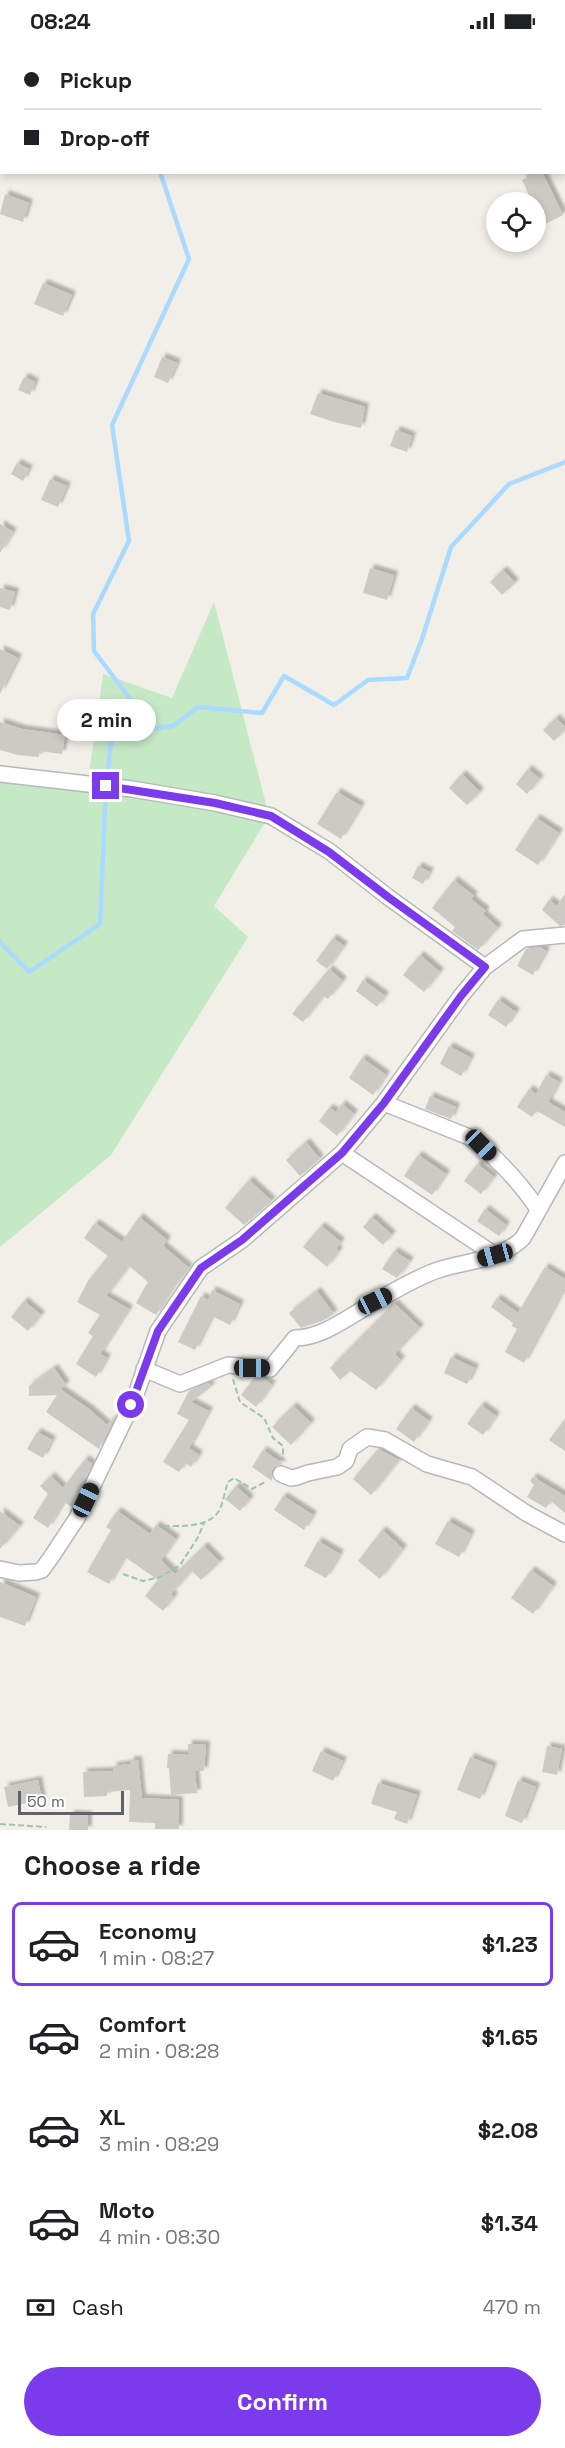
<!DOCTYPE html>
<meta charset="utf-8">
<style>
body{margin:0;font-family:"Space Grotesk",sans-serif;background:#f6f6f6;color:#202124;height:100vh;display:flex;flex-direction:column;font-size:22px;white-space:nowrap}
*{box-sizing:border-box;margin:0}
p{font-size:20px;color:#757577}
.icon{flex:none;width:33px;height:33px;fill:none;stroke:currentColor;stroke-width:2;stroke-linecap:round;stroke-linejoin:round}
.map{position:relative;height:1788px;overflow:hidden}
.panel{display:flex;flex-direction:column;background:#fff;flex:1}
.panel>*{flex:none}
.top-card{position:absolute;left:0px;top:0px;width:566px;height:132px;box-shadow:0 3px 9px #0003;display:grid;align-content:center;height:132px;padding:0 24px;background:#fff}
.buttons{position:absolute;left:486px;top:150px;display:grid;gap:12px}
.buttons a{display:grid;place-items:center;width:60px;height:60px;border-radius:50%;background:#fff;box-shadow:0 3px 9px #0003;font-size:30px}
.scale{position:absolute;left:18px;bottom:15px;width:106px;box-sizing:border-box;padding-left:6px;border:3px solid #5f6368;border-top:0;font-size:16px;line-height:21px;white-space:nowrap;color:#5f6368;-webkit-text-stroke:4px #fff;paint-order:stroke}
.end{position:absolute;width:27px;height:27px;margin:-14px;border:8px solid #7c3aed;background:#fff;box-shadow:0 0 0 3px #fff}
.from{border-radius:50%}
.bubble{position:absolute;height:42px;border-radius:21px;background:#fff;box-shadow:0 3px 9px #0003;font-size:20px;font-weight:700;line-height:42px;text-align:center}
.car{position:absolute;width:18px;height:36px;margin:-18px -9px;border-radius:8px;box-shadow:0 0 4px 2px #0007;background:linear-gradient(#222 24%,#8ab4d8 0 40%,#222 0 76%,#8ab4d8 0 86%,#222 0)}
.top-card b{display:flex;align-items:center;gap:21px;height:57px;font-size:22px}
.top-card b+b{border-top:2px solid #e0e0e0}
.top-card i{width:15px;height:15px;background:#202124}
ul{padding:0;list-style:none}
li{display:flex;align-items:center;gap:18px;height:84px;margin:0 12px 9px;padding:0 12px;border:3px solid transparent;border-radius:9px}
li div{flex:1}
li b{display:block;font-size:22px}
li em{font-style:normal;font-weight:700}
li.active{border-color:#7c3aed}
li>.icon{width:54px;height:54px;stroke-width:1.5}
h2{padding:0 24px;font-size:27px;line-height:72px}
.pay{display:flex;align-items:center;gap:15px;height:66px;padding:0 24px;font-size:22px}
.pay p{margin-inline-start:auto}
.primary-button{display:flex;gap:12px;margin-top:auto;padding:12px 24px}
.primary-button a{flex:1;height:69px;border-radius:36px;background:#7c3aed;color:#fff;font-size:24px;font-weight:700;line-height:69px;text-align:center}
.status{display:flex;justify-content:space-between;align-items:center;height:42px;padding:0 30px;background:#fff;direction:ltr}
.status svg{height:16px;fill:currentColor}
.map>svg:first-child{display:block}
</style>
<div class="status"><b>08:24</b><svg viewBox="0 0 49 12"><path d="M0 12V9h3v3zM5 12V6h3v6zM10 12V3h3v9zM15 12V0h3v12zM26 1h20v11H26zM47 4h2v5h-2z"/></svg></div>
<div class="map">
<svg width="565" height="1788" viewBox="0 0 565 1788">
<defs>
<filter id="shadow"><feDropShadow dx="4" dy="-4" stdDeviation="1.5" flood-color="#0004"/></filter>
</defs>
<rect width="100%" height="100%" fill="#f1efe8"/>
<path fill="#c5e8c5" d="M214,560L269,774L214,864L248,895L111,1113L0,1205V736L87,746L103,632L172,656Z"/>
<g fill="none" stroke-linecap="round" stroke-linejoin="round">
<path stroke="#aadaff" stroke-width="4.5" d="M135,2V0
M124,691L131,658L94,609L93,572L129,499L112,383L189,217L160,130
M0,900L29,930L100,882L106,744L112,692L173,684L198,665L262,671L284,634L334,663L368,638L407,636L422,597L451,505L509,442L565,420"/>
</g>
<path fill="#cccac5" filter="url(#shadow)" d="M539,130H542L563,173L543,183L536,168V160H532L522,138Z
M5,152L29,161L23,180L0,172Z
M43,241L72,253L63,274L34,262Z
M162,315L177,321L168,341L154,335Z
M24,335L35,340L30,353L18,348Z
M318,351L365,365L361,386L334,380L310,372Z
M396,388L412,394L407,410L390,404Z
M17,421L29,427L23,439L11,432Z
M50,437L67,444L58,465L41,458Z
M0,482L13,490L0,511Z
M370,526L394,533L387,558L363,551Z
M503,528L515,541L502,553L490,540Z
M0,546L15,550L10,568L0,565Z
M0,607L18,616L0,652Z
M556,676L565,685V688L554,699L543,688Z
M0,680L22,687L65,693L62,712L39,709V715L18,713L0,708Z
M528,727L540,737L527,752L516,742Z
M462,732L480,750L467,763L449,746Z
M337,750L361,764L341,797L317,782Z
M536,776L559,791L538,823L515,808Z
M418,824L430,830L423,842L412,836Z
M454,838L474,854L471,857L486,869L483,872L498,886L478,908L452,889L455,885L432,866Z
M565,852V883L560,884L542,868L549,858L557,864Z
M333,896L344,904L327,927L316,919Z
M540,905L546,909L533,933L517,924L526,907Z
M420,913L440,930L424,950L403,933Z
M329,927L343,939L328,957L324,954L303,980L292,972Z
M363,938L385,954L377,965L356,949Z
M498,958L516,970L506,985L488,973Z
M449,1004L471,1016L461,1034L440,1022Z
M362,1016L386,1033L373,1053L349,1036Z
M546,1033L559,1040L548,1060L565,1070V1085L537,1069L532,1075L517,1065L529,1047L536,1052Z
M430,1054L456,1065L451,1077L425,1067Z
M342,1062L354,1072L337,1094L319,1079L329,1066L336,1070Z
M306,1100L320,1117L300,1134L286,1118Z
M418,1113L446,1132L432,1153L404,1134Z
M477,1122L494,1135L481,1152L464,1139Z
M249,1138L272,1159L244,1183L225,1166Z
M485,1167L506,1183L499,1194L477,1179Z
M139,1175L167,1198L163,1204L189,1226L170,1250L156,1273L136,1261L148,1240L129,1224L106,1254L129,1267L100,1312L107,1316L96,1335L76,1322L93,1294L88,1291L100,1273L77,1260L88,1239L108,1214L84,1196L95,1181L122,1200Z
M372,1175L392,1193L383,1203L363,1185Z
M321,1184L341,1200L336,1206L339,1209L327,1225L303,1205Z
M394,1209L410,1219L397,1236L382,1227Z
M545,1225L565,1237V1245L524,1321L505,1310L517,1287L512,1284L513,1281L491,1265L497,1256L518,1271Z
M212,1248L240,1262L230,1283L212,1274L195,1308L178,1300L201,1254L208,1258Z
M317,1249L334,1272L322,1279L301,1286L289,1271Z
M24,1259L41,1273L28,1289L11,1275Z
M394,1261L420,1286L395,1312L401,1318L376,1348L350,1329L340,1338L330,1326Z
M451,1315L475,1326L467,1342L444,1331Z
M54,1326L66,1343L60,1347L89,1367L107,1383L115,1374L99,1407L46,1370L57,1353L29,1354V1344Z
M255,1335L263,1336L272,1343L256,1365L241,1353Z
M208,1341L211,1345L191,1360L209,1369L189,1406L199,1413L191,1425L185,1421L179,1430L163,1420L189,1378L177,1372L189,1349Z
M481,1363L496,1374L483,1393L467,1382Z
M293,1364L311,1381L291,1403L272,1385Z
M411,1366L429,1379L414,1400L396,1387Z
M565,1377V1409L549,1398Z
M37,1390L52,1398L43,1416L27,1407Z
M378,1407L399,1418L371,1453L353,1437Z
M263,1408L283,1422L275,1424L272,1428V1439L252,1425Z
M85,1417L92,1422L72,1465L64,1460L48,1486L33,1476L48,1452L40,1444L51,1434L63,1446Z
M533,1435L565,1454V1471L551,1459L546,1466L527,1455L534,1443L530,1439Z
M236,1444L250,1457L240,1469L225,1457Z
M283,1454L313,1473L304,1488L274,1468Z
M0,1469L20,1484L0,1507Z
M117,1469L150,1492L156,1483L176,1497L161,1518L175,1532L204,1504L220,1520L201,1538L192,1529L171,1552L174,1555L163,1569L145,1554L158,1538L125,1515L109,1542L87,1530L111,1488L106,1485Z
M448,1479L471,1492L459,1515L435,1502Z
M382,1488L403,1507L380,1537L358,1519Z
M318,1499L340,1512L326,1536L304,1524Z
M531,1528L553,1544L533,1572L511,1556Z
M0,1540L36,1555L25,1584L0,1575Z
M188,1702L206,1703L204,1729H195L197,1751L171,1753L169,1726H167L168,1712L188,1713Z
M547,1704L562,1707L557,1733L542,1730Z
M321,1709L343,1719L333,1739L312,1729Z
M470,1715L493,1724L480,1757L457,1748Z
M130,1718H138L142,1756L179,1758V1787H155V1781L129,1780L130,1748L107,1750V1754L84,1755L83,1730L113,1729V1724L130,1722Z
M38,1738L42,1758L8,1765L4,1745Z
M518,1738L536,1745L522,1781L505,1774Z
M378,1741L417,1753L407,1782L394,1777L397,1770L371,1762Z
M70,1772L88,1773V1788H69Z"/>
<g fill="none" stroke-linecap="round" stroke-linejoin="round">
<defs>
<path id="minor" d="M0,732L132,747L215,761L271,774L329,809L388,855L485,925
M384,1061L469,1095C496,1114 520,1141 538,1167
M342,1111L495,1213
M144,1327L180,1342L228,1323L270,1327L295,1296C323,1296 351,1273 375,1260C395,1248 419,1234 441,1227C469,1219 502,1217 523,1196L565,1121
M281,1432L291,1436L297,1435L308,1431L337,1425L346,1419L350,1407L367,1395L385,1398L427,1422L472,1435L526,1471L565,1492
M0,1527L19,1531L36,1530L42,1528L52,1514L77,1476L134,1358L158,1289L201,1226L242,1198L342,1111L384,1061L461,954L485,925L523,897L565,893"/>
</defs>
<use href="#minor" stroke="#b5b8bc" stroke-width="18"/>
<path stroke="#9cc7a9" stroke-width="2" stroke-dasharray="6 3" stroke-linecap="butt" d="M233,1337L240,1360L264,1376L273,1396L283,1404V1418
M164,1484C181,1484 208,1486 219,1469C223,1461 225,1449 228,1440L234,1436L252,1447L267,1439
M123,1532L143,1539L160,1535L180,1523L197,1497L204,1481
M0,1782L46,1785"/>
<use href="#minor" stroke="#fff" stroke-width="15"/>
</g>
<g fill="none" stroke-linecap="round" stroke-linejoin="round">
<path stroke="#7c3aed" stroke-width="8" d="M106,744L215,761L271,774L329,810L388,855L485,925L461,954L384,1061L342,1111L242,1198L201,1226L158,1289L131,1363"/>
</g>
</svg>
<div class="buttons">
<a><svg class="icon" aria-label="locate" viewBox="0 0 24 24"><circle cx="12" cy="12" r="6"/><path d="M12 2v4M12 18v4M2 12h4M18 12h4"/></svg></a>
</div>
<div class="scale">50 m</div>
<i class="end from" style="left:131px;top:1363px"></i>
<i class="end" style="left:106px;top:744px"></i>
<div class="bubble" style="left:57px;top:657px;width:99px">2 min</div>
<i class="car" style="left:481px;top:1103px;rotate:135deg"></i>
<i class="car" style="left:495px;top:1213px;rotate:255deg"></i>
<i class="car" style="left:375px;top:1259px;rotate:64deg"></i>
<i class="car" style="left:252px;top:1326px;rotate:90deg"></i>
<i class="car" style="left:86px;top:1458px;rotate:25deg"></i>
<div class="top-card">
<b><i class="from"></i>Pickup</b>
<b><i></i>Drop-off</b>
</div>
</div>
<section class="panel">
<h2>Choose a ride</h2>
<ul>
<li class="active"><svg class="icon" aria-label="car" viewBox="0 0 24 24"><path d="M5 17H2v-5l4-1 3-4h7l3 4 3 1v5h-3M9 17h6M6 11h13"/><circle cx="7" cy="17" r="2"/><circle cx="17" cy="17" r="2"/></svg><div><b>Economy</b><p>1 min · 08:27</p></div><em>$1.23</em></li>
<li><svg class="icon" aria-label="car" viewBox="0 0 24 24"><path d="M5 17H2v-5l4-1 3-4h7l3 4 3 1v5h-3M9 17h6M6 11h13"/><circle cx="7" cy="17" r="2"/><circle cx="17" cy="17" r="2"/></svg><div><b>Comfort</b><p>2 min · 08:28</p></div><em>$1.65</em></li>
<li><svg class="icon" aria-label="car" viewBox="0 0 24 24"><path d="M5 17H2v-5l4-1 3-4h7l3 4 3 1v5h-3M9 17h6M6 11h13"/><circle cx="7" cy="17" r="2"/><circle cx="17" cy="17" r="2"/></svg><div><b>XL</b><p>3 min · 08:29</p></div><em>$2.08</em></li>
<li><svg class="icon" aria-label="car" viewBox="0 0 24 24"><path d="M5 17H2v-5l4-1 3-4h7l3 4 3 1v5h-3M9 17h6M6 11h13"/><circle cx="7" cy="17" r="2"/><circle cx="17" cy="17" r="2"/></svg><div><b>Moto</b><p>4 min · 08:30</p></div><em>$1.34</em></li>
</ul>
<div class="pay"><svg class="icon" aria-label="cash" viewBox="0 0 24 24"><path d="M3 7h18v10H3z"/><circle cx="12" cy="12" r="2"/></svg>Cash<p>470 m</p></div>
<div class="primary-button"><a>Confirm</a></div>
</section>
